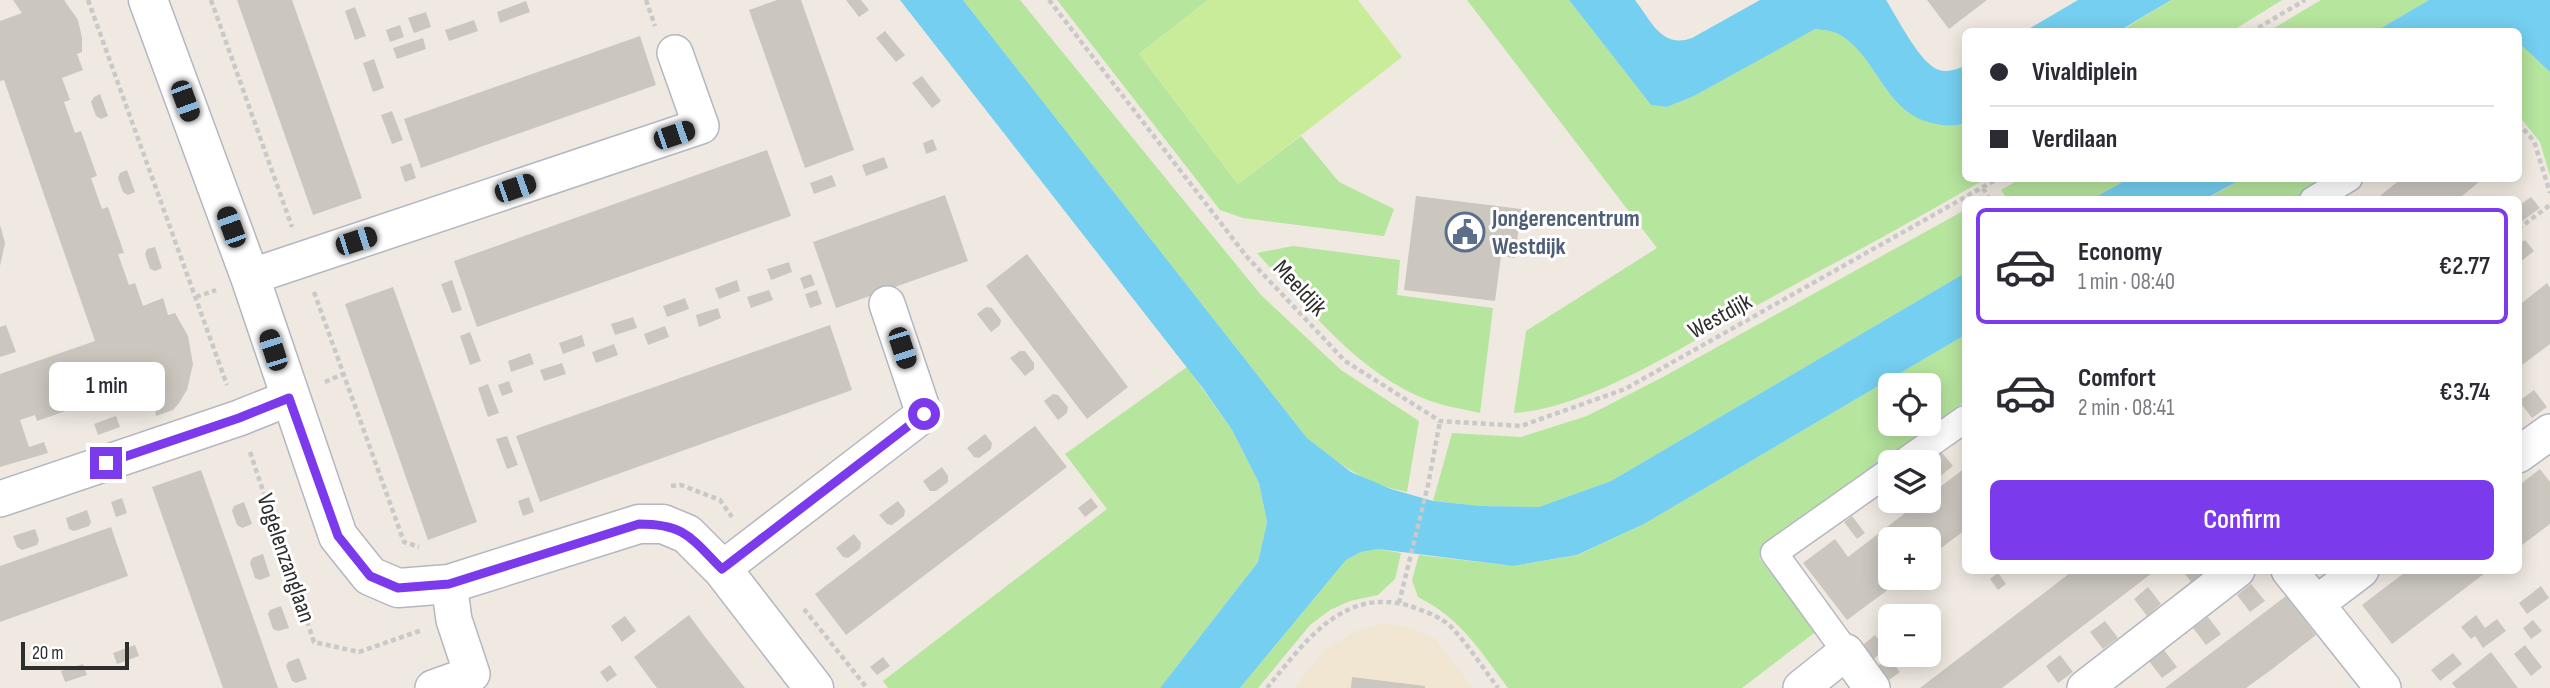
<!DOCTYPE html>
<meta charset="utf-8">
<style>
body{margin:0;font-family:"Sofia Sans Condensed",sans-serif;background:#f7f7f7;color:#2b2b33;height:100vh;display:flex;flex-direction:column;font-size:26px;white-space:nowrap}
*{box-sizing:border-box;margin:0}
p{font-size:23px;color:#7c7c81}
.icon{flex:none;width:38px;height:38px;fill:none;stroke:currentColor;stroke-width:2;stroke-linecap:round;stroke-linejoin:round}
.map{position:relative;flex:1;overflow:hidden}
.details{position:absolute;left:1962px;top:196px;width:560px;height:378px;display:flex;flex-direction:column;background:#fff;border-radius:10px;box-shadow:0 4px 18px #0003}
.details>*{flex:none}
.hud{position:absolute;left:1962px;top:28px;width:560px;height:154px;border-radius:10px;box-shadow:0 4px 18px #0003;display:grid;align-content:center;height:154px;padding:0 28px;background:#fff}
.controls{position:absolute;left:1878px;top:373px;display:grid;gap:14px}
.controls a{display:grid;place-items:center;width:63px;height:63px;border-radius:10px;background:#fff;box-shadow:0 4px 18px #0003;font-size:35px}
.scale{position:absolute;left:21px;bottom:18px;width:108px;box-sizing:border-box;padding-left:7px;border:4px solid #2e2e2e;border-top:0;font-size:19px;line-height:24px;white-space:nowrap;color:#2e2e2e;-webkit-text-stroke:5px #fff;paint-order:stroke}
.end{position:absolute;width:32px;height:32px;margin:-16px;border:9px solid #7c3aed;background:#fff;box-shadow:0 0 0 4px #fff}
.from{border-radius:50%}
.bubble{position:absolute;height:49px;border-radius:10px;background:#fff;box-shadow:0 4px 18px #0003;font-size:23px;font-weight:600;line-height:49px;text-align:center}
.car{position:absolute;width:21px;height:42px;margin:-21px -10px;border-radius:9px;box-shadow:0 0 5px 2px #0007;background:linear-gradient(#222 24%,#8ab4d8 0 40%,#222 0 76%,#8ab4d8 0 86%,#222 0)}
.hud b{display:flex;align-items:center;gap:24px;height:66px;font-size:26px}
.hud b+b{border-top:2px solid #e1e1e2}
.hud i{width:18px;height:18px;background:#2b2b33}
ul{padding:12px 0 0;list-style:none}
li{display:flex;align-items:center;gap:21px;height:116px;margin:0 14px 10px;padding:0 14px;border:4px solid transparent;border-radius:10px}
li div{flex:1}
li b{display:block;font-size:26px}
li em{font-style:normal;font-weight:600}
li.selected{border-color:#7c3aed}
li>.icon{width:63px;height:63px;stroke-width:1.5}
.button{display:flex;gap:14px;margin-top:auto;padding:14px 28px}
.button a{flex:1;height:80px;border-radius:10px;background:#7c3aed;color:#fff;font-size:28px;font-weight:600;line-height:80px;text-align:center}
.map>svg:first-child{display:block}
</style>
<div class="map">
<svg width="2550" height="688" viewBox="0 0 2550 688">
<rect width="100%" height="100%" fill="#efe9e1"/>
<path fill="#f0e6d1" d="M1386,623L1414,629L1434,638L1473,688H1294L1326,649L1356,631Z"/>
<path fill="#b6e59e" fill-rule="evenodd" d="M963,0H1020L1261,295L1341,370L1419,421L1407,492C1364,484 1340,464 1307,438Z
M1057,0H1208L1139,54L1238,184L1301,136L1339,182L1394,209L1384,236L1243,218L1220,210Z
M1467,0H1569L1651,105L1667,107L1694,96L1814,29C1821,30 1830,30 1836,33C1878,52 1879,110 1934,122C1946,125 1953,127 1965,123V178L1985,179C1909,224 1830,265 1752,308C1685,345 1590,408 1514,413L1526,331L1657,248Z
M2171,0H2282L2232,31L2119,32Z
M2321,0H2429L2376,31H2269Z
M2518,42L2550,72V176L2540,142L2518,115Z
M2020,179V178L2128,179L2092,199H2007L2001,190Z
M2242,179H2335L2299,199L2205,200Z
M1965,210V273L1611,481L1539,507L1481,506L1433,501L1452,433L1521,437L1587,416L1663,377Z
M1293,246L1400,260L1397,295L1493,308L1480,413C1468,410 1455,408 1443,405C1365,383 1309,309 1257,253Z
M1965,335V401L1759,558L1818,630L1742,688H1508C1480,651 1462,619 1418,597L1412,580L1419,555L1513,566L1578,555L1644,524ZM1890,385H1928V424H1890Z
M1187,367L1232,430L1259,483L1267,522L1258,562L1160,688H888L883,681L1107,509L1065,454Z
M1378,549L1401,553L1395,579L1378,595L1350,601L1330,610L1310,625L1258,688H1240L1346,560L1361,552Z"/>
<path fill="#c9ec9a" d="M1208,0H1358L1402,57L1238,184L1139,54Z"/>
<path fill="#75cff0" d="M900,0H963L1307,438L1351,472L1391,489L1433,501L1481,506L1539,507L1611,481L1965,273V335L1644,524L1577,555L1513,566L1378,549L1361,552L1346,560L1240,688H1160L1258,562L1267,522L1259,483L1232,430L1202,387Z
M1569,0H1635C1651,21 1662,49 1692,38L1760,0H1886C1897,17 1920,64 1939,70C1947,73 1957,69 1965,66V123C1952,127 1942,126 1928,122C1882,108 1875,51 1836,33C1830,30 1821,30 1815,29L1694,96L1667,107L1651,105Z
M2078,0H2171L2119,31H2025Z
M2429,0H2550V72L2518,42V32L2376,31Z
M2128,179V178L2242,179L2205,199H2092Z"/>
<path fill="#cbc7bf" d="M13,0H64L78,20L82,38V52L77,54L83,70L62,78L70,100L64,102L75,133L81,131L97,176L91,178L102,209L108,207L124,253L118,254L129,285L135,283L143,306L163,298L168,315L175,313L188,336L193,364L187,390L179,403L173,410L156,416L151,381L114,394L111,388L80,399L83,405L37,421L35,415L20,420L29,447L44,442L48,453L0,467V374L95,341L4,80L0,81V21L22,13Z
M237,0H292L362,198L313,215Z
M777,0H801L854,150L805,168L749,10Z
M846,0H861L869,10L859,17Z
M1927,0H1987L1949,29Z
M526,1L530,12L500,23L497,12Z
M355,7L366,36L355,40L345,11Z
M426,12L431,27L414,33L408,18Z
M474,20L478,31L449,41L445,30Z
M400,25L404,37L390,42L386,30Z
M885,31L905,55L896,62L876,38Z
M640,36L656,85L421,168L404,119Z
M423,38L426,49L397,59L393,48Z
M374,59L384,88L373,92L363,63Z
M922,76L941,101L932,108L912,83Z
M100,94L108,116L101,119L96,116L91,102L94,97Z
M392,111L403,140L392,144L381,115Z
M933,139L937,150L926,154L923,143Z
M767,150L791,216L477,327L454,261Z
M884,157L888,168L866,176L862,165Z
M411,163L416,178L405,182L400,167Z
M127,170L135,192L128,195L123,192L118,178L120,173Z
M832,175L836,186L814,194L810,183Z
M2402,178H2484L2457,200H2375Z
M945,195L968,261L836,308L813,242Z
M1416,196L1521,209L1515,258L1501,256L1495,301L1404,290Z
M2531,197L2540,208L2518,224V206Z
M0,225L5,243L0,266Z
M2525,240L2534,251L2520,262L2518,245Z
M155,247L162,268L155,271L150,269L145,254L147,249Z
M1027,254L1128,387L1087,419L986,286Z
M789,262L792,272L771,280L767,269Z
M811,274L815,285L804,289L800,278Z
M452,280L462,310L452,313L441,284Z
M737,280L740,291L719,299L715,288Z
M2547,283L2550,288V344L2518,368V306Z
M393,287L477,522L428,540L345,304Z
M769,290L773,300L751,308L747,297Z
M817,290L822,304L810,308L805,294Z
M685,298L689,309L667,317L663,306Z
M986,307L992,308L1001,320L1000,325L991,332L977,314Z
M718,308L721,318L699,327L696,315Z
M633,317L637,328L615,335L611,324Z
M6,325L16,352L0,357V327Z
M830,325L852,390L540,502L516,436Z
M665,326L669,337L648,345L644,334Z
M470,332L481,361L470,365L460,336Z
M582,335L585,346L563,354L559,343Z
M614,344L618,355L596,363L592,352Z
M1020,351H1025L1034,363V369L1025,376L1010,358Z
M530,353L534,364L511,372L508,361Z
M562,363L566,374L544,381L540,370Z
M509,381L513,392L502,396L498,385Z
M488,384L499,413L488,417L478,388Z
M2534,390L2547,407L2532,418L2519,401Z
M1053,394L1058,395L1068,407L1067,413L1058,420L1044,401Z
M116,416L120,427L98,435L94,424Z
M1035,426L1067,467L846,635L815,594Z
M985,434L992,443L991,449L979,458L974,457L967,448Z
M507,436L518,465L507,469L496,439Z
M1939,449L1953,466L1938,478L1928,466V462H1926Z
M942,467L948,476V482L936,491H930L923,481Z
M1965,468V530L1928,558V539H1890V578H1904L1847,620L1803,563L1835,539L1848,557L1922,500H1928V496Z
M2540,469L2550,482V524L2518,548V486Z
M201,470L229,549L278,688H223L189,592L152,487Z
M1890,487V500H1908L1894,511L1881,494Z
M529,497L534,512L523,516L518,501Z
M122,498L127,513L116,517L111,502Z
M1091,498L1098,507L1085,517L1078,508Z
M898,501L905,510L904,516L892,525L887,524L879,515Z
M244,502L252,524L242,528L237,525L232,511L234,506Z
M87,510L91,522L89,526L74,531L69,529L66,518Z
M1852,516L1865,533L1857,539L1844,522Z
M111,527L128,576L0,622V566Z
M35,529L39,540L37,545L22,550L17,547L13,536Z
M854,534L861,543L860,549L848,558L843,557L836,548Z
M263,554L270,576L260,580L255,578L250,563L252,558Z
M2074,570H2156L2002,688H1920Z
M2182,570H2207L2191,582Z
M2408,570H2489L2392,644L2362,605Z
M1998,573L2006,584L1998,590L1990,579Z
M2251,584L2265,601L2250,612L2237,595Z
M2541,586L2549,598L2527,614L2519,603Z
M2148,587L2161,604L2147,616L2134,599Z
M2286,596L2316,635L2271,670L2246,688H2165Z
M281,606L289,628L278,631L273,629L268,614L270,610Z
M689,615L706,638L745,688H657L651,680L634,657Z
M2476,615L2485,628L2497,619L2506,631L2483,648L2475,636L2471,639L2461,627Z
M625,616L636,631L622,642L611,626Z
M2208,617L2221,634L2206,645L2193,628Z
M2533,620L2542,631L2531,639L2523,628Z
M2105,621L2118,638L2103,649L2090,632Z
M1875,635L1886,649L1871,661L1860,647Z
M135,645L139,656L117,664L113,653Z
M2525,645L2542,667L2531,676L2514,654Z
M2164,650L2177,667L2162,678L2149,661Z
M2491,652L2518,688H2456L2452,683Z
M2453,653L2462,664L2440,681L2431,670Z
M2060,655L2073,672L2058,683L2046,666Z
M883,657L890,666L877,675L870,667Z
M299,658L307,679L296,683L292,681L286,666L288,662Z
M1889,658L1900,672L1885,683L1875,668Z
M83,664L87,675L65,682L61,671Z
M610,665L617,675L607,682L600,672Z
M1352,677L1425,686V688H1351Z"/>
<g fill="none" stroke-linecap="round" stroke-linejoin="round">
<defs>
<path id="pedestrian" d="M2313,200L2349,178
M1904,462L1965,419
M1846,652L1774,553L1890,471"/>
<path id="minor" d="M250,277L701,126L675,53
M2518,455L2550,432
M0,499L239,418L289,398
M722,569L924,414L887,304
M2289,570L2383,688
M2316,604L2361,570
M433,688L472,674L454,620L449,584
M1801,688L1846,652L1872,688
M2085,688L2237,570"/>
<path id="tertiary" d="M148,0L250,277L338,536L370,576L398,588L449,584L639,524H663L687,534L722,569L814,688"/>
</defs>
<use href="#pedestrian" stroke="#b4b7c1" stroke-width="29"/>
<use href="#minor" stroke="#b4b7c1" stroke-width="38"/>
<use href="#tertiary" stroke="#b4b7c1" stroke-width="41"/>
<path stroke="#c9c9c9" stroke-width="4.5" stroke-dasharray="5 3.5" stroke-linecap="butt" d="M88,0L227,385
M211,0L292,227
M646,0L655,26
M1049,0L1247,257L1345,361L1440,421L1521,426L1625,389L1999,178
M2251,32L2305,0
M2518,123L2534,141L2550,193
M1983,188L1990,200
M2518,229L2550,205
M314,292L404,542L419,547
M196,297L216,290
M325,382L343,374
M250,452L314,642L359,652L422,630
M671,486L681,485L720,500L732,517
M1399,603L1428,485L1440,421
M804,609L867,688
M1267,688C1304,643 1343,586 1410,606C1424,611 1442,617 1452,628C1469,646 1483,668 1498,688"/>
<use href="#pedestrian" stroke="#fff" stroke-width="26"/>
<use href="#minor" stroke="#fff" stroke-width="35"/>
<use href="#tertiary" stroke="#fff" stroke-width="38"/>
</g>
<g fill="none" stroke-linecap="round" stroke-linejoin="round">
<path stroke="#7c3aed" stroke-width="9" d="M106,463L239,418L289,398L338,536L370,576L398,588L449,584L639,524C685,524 691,538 722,569L924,414"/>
</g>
<defs>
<symbol id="civic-ring" viewBox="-11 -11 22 22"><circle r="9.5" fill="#fff" stroke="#5c6f8a" stroke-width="1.5"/><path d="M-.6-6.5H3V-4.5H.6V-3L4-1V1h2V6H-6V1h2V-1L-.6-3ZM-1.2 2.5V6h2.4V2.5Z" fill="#5c6f8a"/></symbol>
</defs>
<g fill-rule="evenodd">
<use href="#civic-ring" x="1443" y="210" width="44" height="44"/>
</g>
<g text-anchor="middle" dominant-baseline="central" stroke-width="6" stroke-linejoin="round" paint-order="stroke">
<g font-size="24" font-weight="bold" fill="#4e5e75" stroke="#fff" text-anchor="start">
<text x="1492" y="218">Jongerencentrum<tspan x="1492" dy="28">Westdijk</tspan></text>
</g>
<g font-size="24" fill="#2e2e2e" stroke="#fff">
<text transform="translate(1300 288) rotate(47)">Meeldijk</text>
<text transform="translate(1720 316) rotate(-29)">Westdijk</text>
<text transform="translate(286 558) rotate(71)">Vogelenzanglaan</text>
</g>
</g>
</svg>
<div class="controls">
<a><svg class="icon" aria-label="locate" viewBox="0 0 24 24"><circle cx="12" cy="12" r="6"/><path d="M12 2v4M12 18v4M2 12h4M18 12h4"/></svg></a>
<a><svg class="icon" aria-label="layers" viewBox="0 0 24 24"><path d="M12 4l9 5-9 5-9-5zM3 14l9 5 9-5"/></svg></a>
<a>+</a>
<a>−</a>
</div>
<div class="scale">20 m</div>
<i class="end from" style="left:924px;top:414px"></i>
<i class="end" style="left:106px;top:463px"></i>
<div class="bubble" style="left:49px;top:362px;width:116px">1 min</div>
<i class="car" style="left:185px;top:101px;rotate:160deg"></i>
<i class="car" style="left:674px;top:135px;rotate:71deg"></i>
<i class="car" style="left:515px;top:188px;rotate:71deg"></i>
<i class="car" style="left:231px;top:227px;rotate:340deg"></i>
<i class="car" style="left:356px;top:241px;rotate:72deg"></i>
<i class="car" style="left:902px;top:348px;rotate:162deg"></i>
<i class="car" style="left:273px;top:350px;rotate:342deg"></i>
<div class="hud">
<b><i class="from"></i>Vivaldiplein</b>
<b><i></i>Verdilaan</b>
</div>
<section class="details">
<ul>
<li class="selected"><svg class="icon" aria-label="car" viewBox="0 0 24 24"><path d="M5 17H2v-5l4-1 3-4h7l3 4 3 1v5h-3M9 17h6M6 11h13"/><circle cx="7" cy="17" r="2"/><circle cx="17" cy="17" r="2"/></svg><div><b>Economy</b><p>1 min · 08:40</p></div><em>€2.77</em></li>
<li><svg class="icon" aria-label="car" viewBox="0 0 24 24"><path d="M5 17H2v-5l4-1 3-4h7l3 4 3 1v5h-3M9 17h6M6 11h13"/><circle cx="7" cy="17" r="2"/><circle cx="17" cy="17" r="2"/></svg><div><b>Comfort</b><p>2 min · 08:41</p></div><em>€3.74</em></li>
</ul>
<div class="button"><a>Confirm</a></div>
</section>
</div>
